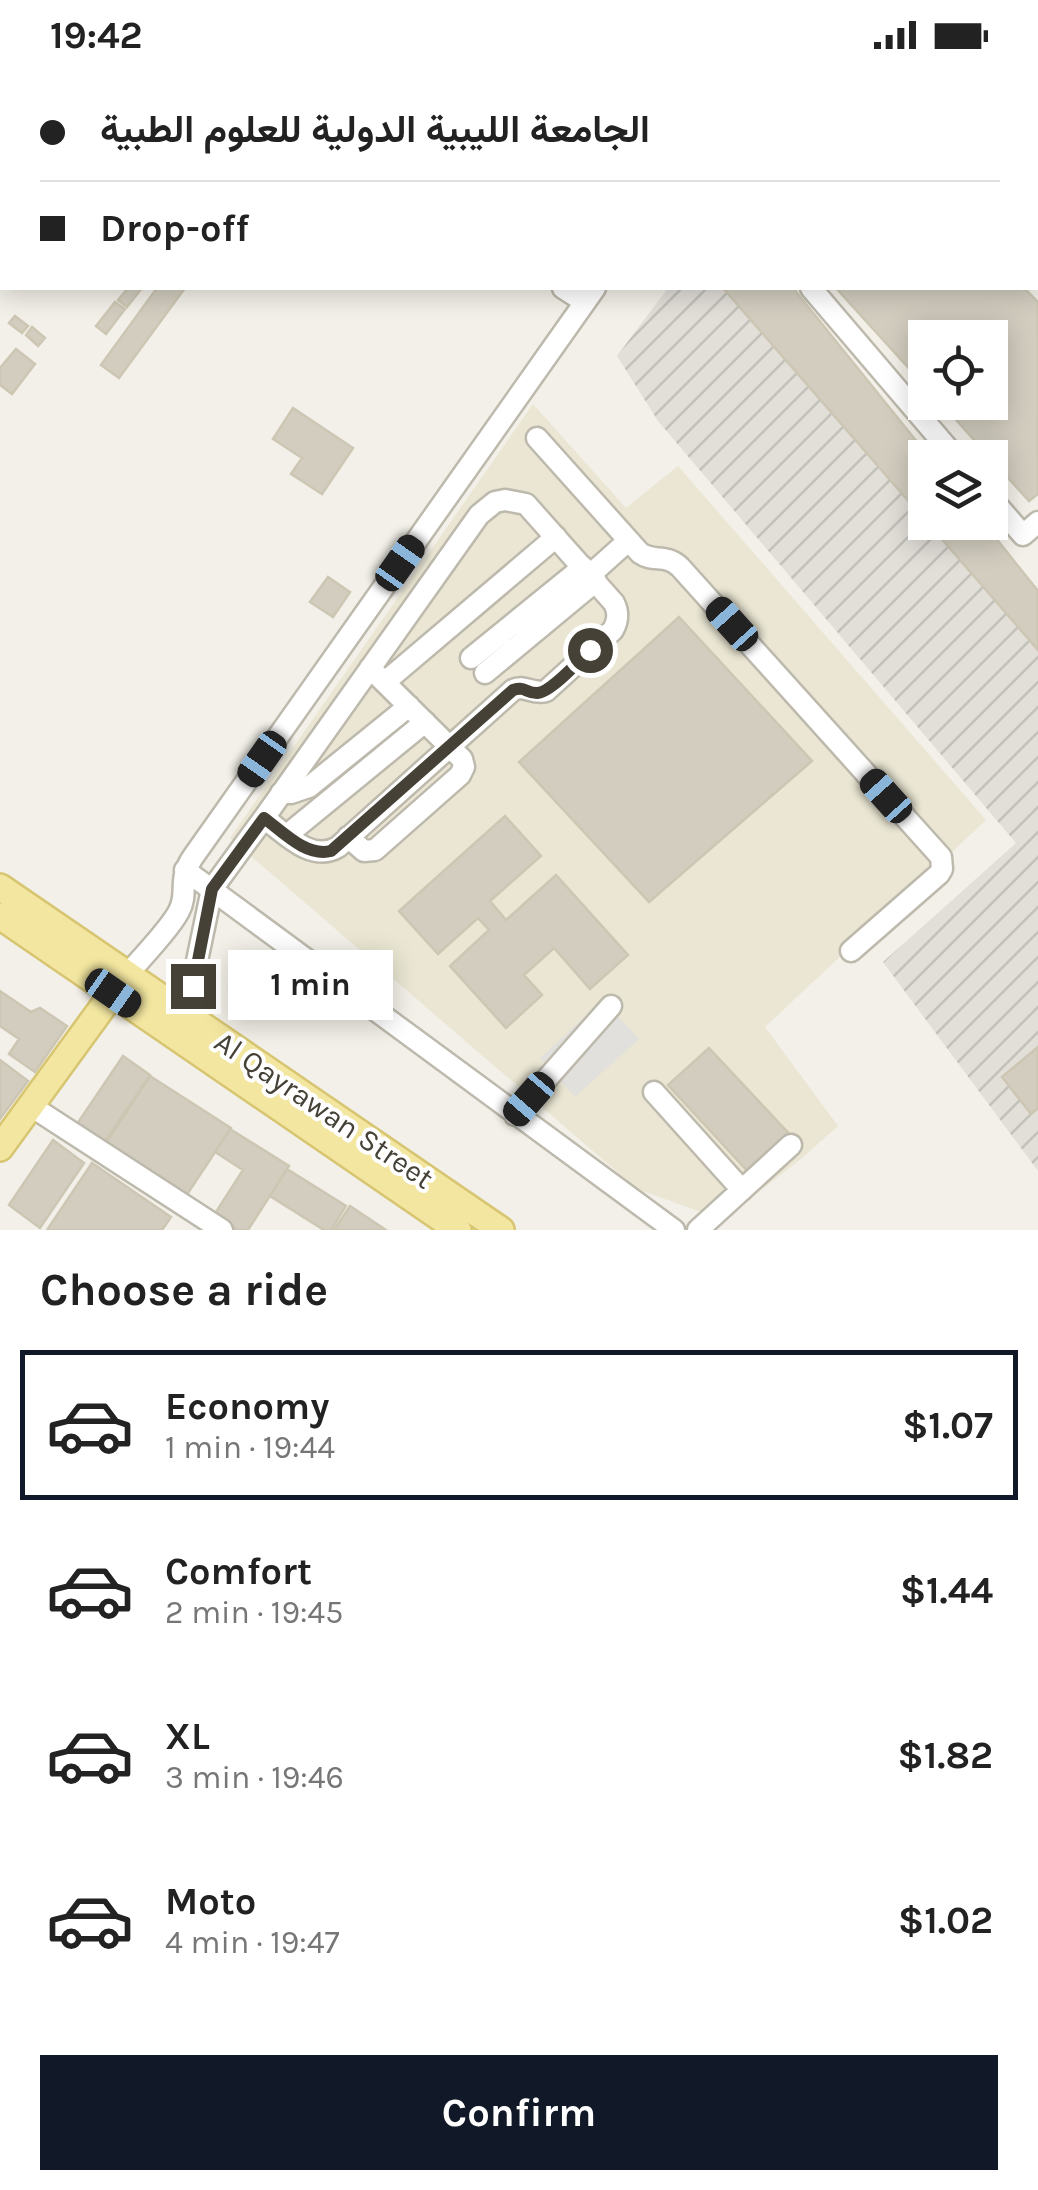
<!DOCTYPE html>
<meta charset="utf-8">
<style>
body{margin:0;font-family:Karla,Vazirmatn,sans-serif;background:#f6f6f6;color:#222;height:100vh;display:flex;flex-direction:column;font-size:38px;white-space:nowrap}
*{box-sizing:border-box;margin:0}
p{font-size:32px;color:#767676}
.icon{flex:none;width:55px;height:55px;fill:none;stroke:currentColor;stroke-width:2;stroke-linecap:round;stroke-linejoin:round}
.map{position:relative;height:1160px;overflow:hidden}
.drawer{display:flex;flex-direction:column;background:#fff;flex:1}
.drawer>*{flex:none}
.guide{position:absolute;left:0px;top:0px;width:1040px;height:220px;box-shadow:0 5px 25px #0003;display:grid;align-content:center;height:220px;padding:0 40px;background:#fff}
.controls{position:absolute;left:908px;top:250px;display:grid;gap:20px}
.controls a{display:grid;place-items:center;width:100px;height:100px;border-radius:0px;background:#fff;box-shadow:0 5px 25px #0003;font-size:50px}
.end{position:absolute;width:45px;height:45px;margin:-22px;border:12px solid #454137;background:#fff;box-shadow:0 0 0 5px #fff}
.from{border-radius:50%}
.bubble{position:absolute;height:70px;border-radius:0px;background:#fff;box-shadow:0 5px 25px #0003;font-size:32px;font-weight:700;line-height:70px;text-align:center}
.car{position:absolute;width:30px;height:60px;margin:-30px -15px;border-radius:12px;box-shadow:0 0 8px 2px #0007;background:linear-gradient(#222 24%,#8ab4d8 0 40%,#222 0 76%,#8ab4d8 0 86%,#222 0)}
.guide b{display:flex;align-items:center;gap:35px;height:95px;font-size:38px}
.guide b+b{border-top:2px solid #e0e0e0}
.guide i{width:25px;height:25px;background:#222}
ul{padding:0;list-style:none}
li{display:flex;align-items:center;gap:30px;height:150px;margin:0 20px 15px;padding:0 20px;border:5px solid transparent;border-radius:0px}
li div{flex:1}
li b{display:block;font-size:38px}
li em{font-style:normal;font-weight:700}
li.selected{border-color:#111827}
li>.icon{width:90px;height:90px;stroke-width:1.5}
h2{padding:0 40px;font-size:45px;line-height:120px}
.button{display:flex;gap:20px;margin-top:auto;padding:20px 40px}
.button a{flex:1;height:115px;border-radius:0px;background:#111827;color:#fff;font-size:40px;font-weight:700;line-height:115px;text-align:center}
.status{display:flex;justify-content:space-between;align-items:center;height:70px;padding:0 50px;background:#fff;direction:ltr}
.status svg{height:28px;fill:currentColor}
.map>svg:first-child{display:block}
</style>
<div class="status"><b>19:42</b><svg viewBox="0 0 49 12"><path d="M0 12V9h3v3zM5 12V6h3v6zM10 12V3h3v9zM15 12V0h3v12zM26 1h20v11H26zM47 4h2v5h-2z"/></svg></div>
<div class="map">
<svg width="1038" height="1160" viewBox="0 0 1038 1160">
<defs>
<pattern id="industrial-furrows" width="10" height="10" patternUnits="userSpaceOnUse" patternTransform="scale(2.5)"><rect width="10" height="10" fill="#e2dfd9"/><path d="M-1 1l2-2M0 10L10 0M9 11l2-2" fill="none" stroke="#c3c1bb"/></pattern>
</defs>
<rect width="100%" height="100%" fill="#f2f0e8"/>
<path fill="url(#industrial-furrows)" d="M668,218H773L925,395V452L974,453L1038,527V1101L883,892L1016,773L658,351L617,286Z"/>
<path fill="#eae6d3" d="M533,334L626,438L678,396L986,750L765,957L838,1056L802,1088L723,1150L637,1119L230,768Z"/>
<path fill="#e1e0dc" d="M603,930L639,969L575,1027L540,988Z"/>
<path fill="#d2cdbf" stroke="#ccc6b3" stroke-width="2.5" d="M639,0H692L690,2H642Z
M128,218H142L127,237L118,230Z
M157,218H185L119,308L101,295Z
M723,218H793L930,388H925V450Z
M836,218H1024L1038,232V424L1029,431L940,332H990V268H925V316Z
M115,232L125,239L106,264L96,256Z
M15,246L28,256L22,263L9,253Z
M32,257L45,268L38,276L26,265Z
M16,279L35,294L12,324L0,315V298Z
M293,338L353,378L322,424L291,404L302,388L273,369Z
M927,452H983L1038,521V580Z
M328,507L350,522L333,547L310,532Z
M679,547L812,691L649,832L519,692Z
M505,746L541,786L490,831L506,850L556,805L628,885L590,919L554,878L524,905L542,925L506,958L450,896L489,860L478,848L438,884L399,841Z
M0,921L31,942L40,938L67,956L35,1002L9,984L19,969L0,956Z
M1038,977V1038L1031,1044L1002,1007Z
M709,978L794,1069L753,1107L668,1015Z
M123,986L150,1005L102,1076L75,1057Z
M0,990L28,1011L0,1049Z
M150,1006L231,1058L186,1126L106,1073Z
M230,1059L289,1096L248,1160H238L214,1145L243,1100L215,1082Z
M53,1070L84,1093L40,1158L9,1135Z
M92,1093L171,1147L162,1160H47Z
M287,1099L346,1136L331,1160H324L270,1126Z
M350,1136L386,1160H334Z"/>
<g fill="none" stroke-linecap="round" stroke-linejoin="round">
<defs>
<path id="minor" d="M747,2L749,0
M998,2L1001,0
M0,87L2,89
M0,125L2,121
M563,218L585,232
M811,218L956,388
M537,368L640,483C654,493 665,483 680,497L941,787L942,799L939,804L851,881
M990,427L1023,465L1038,452
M505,430L526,434L614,533C619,543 618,551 613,560L546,621C533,625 524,614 513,620L338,777C311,793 285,763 264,748L479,445L495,432Z
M590,505L628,471
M471,588L583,497
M485,603L596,511
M385,612L556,467
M281,723H291L309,717L409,636
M287,765L425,652
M348,767L364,781L375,780L460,705L464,697L462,689L370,598
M185,800L674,1160
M128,904C142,887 170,859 179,841C189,822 177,810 193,787L595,218
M193,951V916L197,891L212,819L264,748
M654,1022L742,1120
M31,1036L222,1160
M515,1045L611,936
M698,1160L791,1075"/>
<path id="major" d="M0,817L501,1160
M0,846L458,1160
M0,1078L121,912"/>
</defs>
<use href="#minor" stroke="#bdb9ac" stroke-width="25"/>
<use href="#major" stroke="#d7c571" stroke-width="30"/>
<use href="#minor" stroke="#fff" stroke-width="20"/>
<use href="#major" stroke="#f3e6a0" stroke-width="25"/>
</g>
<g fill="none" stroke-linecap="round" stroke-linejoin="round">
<path stroke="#454137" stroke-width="12" d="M193,916L212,819L264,748C283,762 306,787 331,781L513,620C526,616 525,623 537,623C550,623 580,590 590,580"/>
</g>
<g text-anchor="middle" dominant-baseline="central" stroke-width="8" stroke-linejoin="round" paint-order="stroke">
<g font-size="30" fill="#454137" stroke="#fff">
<text transform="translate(324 1040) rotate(34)">Al Qayrawan Street</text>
</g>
</g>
</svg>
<div class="controls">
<a><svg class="icon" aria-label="locate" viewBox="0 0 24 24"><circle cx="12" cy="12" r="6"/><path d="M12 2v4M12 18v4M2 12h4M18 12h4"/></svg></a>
<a><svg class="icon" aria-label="layers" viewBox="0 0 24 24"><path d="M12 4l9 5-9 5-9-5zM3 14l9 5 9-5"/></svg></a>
</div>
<i class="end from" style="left:590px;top:580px"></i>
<i class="end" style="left:193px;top:916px"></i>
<div class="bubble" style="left:228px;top:880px;width:165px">1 min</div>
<i class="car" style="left:400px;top:493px;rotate:35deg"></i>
<i class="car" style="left:732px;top:554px;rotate:318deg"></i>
<i class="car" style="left:262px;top:689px;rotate:215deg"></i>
<i class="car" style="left:886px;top:726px;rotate:318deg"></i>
<i class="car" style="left:113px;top:923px;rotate:125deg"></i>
<i class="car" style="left:529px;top:1029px;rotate:221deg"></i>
<div class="guide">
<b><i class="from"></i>الجامعة الليبية الدولية للعلوم الطبية</b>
<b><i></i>Drop-off</b>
</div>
</div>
<section class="drawer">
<h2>Choose a ride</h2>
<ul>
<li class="selected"><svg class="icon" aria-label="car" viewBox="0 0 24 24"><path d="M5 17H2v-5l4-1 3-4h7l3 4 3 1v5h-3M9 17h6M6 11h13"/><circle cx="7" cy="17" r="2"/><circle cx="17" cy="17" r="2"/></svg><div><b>Economy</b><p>1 min · 19:44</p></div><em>$1.07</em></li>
<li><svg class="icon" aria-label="car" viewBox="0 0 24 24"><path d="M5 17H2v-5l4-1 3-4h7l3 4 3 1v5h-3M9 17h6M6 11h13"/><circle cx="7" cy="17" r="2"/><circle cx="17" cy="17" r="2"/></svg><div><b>Comfort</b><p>2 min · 19:45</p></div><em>$1.44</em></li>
<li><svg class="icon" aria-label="car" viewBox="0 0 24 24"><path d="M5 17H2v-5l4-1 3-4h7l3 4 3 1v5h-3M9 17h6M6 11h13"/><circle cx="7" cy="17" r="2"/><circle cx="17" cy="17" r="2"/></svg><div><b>XL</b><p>3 min · 19:46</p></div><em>$1.82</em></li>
<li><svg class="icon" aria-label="car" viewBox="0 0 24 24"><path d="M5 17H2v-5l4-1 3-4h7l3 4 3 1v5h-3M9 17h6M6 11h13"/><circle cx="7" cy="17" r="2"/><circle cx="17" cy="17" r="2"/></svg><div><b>Moto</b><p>4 min · 19:47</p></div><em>$1.02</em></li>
</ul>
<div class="button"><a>Confirm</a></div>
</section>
